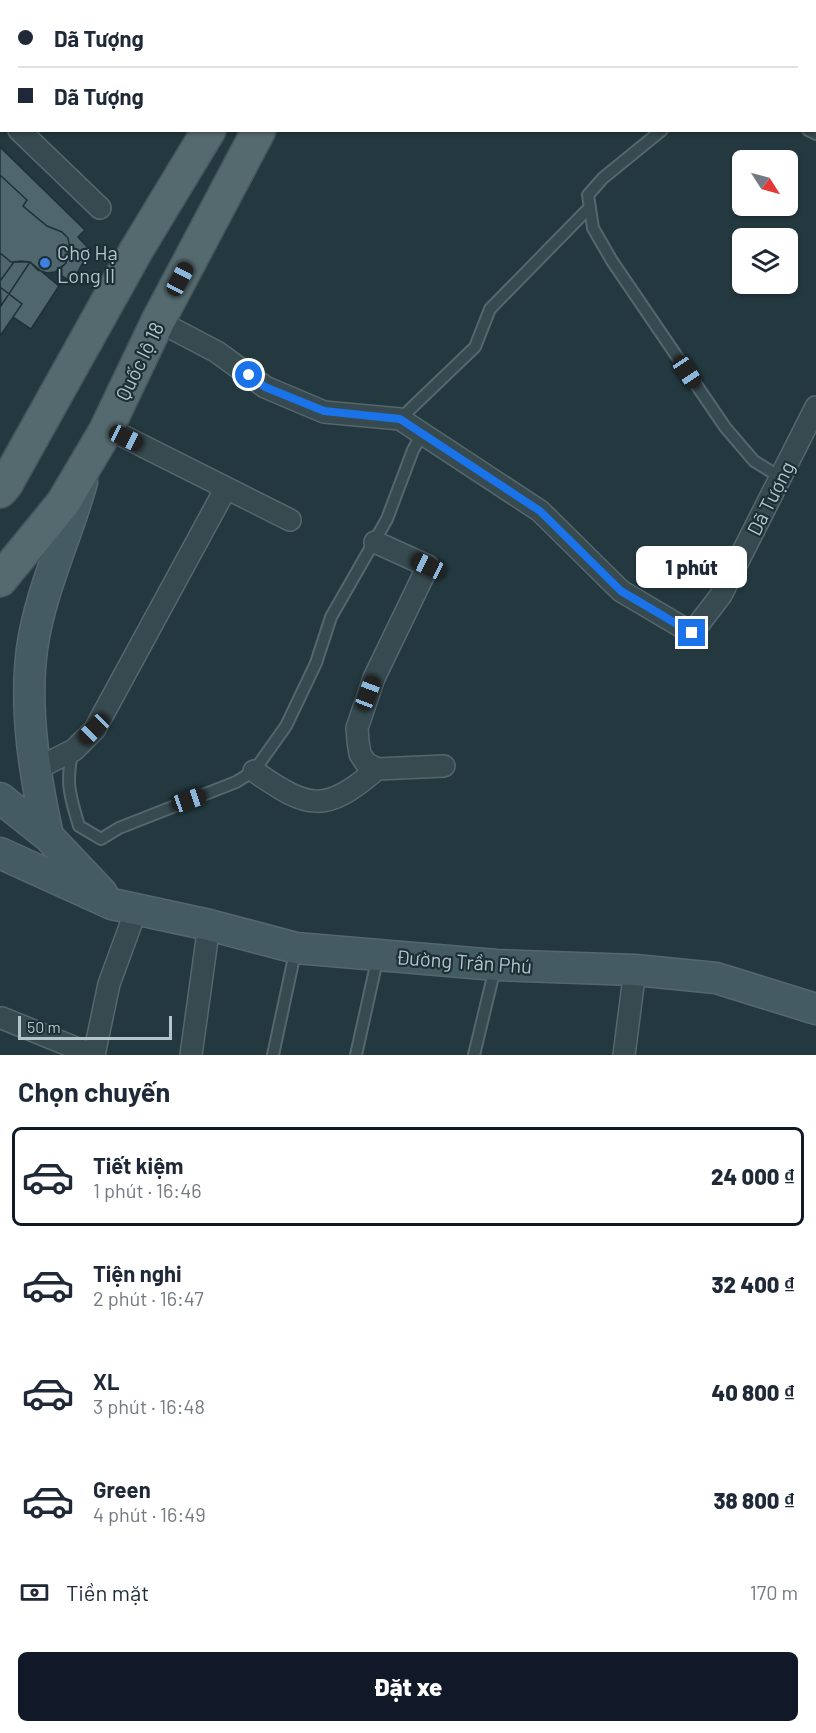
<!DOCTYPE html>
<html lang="vi">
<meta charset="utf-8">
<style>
body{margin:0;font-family:Barlow,sans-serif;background:#f2f2f3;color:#1f2937;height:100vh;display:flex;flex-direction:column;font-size:22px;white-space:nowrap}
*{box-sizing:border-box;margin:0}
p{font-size:20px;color:#747a83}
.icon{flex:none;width:33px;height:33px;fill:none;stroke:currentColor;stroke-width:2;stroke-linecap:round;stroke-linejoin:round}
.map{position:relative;height:1055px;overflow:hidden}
.panel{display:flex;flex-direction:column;background:#fff;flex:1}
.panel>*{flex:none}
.guide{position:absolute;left:0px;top:0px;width:816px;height:132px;box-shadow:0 2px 4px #0004;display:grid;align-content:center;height:132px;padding:0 18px;background:#fff}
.needle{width:39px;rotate:126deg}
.tools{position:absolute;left:732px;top:150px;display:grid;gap:12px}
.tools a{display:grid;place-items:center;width:66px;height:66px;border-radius:9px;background:#fff;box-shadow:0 2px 4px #0004;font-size:30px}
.scale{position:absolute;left:18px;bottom:15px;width:154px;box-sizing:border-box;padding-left:6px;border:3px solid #b3c4ca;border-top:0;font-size:16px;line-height:21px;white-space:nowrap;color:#b3c4ca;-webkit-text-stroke:4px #1c2f34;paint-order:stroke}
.end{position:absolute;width:27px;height:27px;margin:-14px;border:8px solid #1a73e8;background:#fff;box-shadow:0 0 0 3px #fff}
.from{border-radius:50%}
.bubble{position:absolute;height:42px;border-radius:9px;background:#fff;box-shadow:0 2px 4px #0004;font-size:20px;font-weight:800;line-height:42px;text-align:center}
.car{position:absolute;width:18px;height:36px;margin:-18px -9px;border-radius:8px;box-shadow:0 0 4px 2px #0007;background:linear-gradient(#222 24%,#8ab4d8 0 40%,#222 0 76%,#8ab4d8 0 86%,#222 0)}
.guide b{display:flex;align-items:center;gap:21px;height:57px;font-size:22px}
.guide b+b{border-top:2px solid #e0e1e3}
.guide i{width:15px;height:15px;background:#1f2937}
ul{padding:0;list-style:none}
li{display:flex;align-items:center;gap:18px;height:99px;margin:0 12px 9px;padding:0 6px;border:3px solid transparent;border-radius:9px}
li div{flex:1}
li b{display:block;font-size:22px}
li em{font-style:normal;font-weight:800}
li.selected{border-color:#111827}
li>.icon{width:54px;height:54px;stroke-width:1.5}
h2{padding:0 18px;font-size:27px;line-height:72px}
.pay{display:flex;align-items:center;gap:15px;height:66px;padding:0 18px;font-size:22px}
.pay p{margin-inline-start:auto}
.cta{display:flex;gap:12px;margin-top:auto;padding:12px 18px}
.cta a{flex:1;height:69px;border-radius:9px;background:#111827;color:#fff;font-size:24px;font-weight:800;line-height:69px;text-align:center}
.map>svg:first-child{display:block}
</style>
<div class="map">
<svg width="816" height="1055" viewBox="0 0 816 1055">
<rect width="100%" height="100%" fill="#23393f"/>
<path fill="#4e666c" stroke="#1e3136" stroke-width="1.5" d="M0,147L85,230L78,237L90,250L72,282L55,272L66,263L70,249L68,238L62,232L47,226L23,206L27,200L0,175Z
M0,175L27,200L23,206L47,226L62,232L68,238L70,249L66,263L62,267L55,272L47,273L38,270L30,262H11L0,253Z
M0,253L11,262H30L59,286L31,329L13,317L22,304L0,287Z
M21,261L30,262L1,306L0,281L14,262Z
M0,287L22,304L0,336Z"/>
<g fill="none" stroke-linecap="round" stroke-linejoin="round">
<defs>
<path id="lane" d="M662,130L603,178L588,195L593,228L612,261L725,427L754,461L780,477
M808,130L816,134
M400,419L475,347L490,309L589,208
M73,750C65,782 70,796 79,826L101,839L119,828L236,782L254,771L286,726L316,663L331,617L387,519L413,450L422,434
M273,1055L296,948
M356,1055L378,956
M474,1055L495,968"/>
<path id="street" d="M127,0L128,2
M0,113L2,114
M19,130L100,208
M158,321L217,352L265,387L324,412L400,419L540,511L621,591L692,633L721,595L816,407
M107,428L290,520
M375,542L428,566L374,678L357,728L358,741L360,754L366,763L377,769L444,766
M36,769L74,750L95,729L226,488
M254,771C308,809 325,814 377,769
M2,1018L93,1055
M94,1055L109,984L136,910
M191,1055L209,925
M624,1055L635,970"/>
<path id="secondary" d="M428,2L432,0
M0,798L48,836L102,893
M48,836C35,776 24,710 32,649C40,591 67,537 82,482
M0,853L112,904L209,925L296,948L496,965L635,970L716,978L816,1009"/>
<path id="primary" d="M280,2L281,0
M323,2V0
M0,491L6,484L137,249L209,130
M0,580L63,503L105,432L158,321L259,130"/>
</defs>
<use href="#lane" stroke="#55676d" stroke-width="14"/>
<use href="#street" stroke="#55676d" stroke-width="24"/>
<use href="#secondary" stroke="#55676d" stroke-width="33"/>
<use href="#primary" stroke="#43565b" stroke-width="36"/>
<use href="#lane" stroke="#374a4f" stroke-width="10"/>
<use href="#street" stroke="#374a4f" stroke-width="21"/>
<use href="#secondary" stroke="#455b62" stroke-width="30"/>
<use href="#primary" stroke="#556a6f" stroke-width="33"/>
</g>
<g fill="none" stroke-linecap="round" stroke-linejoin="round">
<path stroke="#1a73e8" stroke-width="8" d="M249,375L265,387L324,411L400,419L540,511L621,591L692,633"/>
</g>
<circle fill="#3f7fe0" stroke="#1c2f34" stroke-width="2" cx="45" cy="263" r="6"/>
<g text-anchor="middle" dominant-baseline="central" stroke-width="4.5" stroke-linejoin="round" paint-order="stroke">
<g font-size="20" fill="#b3c4ca" stroke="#1c2f34" text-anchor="start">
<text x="57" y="252">Chợ Hạ<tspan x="57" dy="23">Long II</tspan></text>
</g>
<g font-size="20" fill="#b3c4ca" stroke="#1c2f34">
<text transform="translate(139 361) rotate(-64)">Quốc lộ 18</text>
<text transform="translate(770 498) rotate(-63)">Dã Tượng</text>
<text transform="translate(464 961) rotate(4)">Đường Trần Phú</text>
</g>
</g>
</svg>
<div class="tools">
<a><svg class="needle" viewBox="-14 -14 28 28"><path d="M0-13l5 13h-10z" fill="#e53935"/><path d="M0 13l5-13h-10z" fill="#747a83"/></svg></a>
<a><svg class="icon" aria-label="layers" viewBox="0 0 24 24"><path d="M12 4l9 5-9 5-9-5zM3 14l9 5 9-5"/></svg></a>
</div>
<div class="scale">50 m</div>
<i class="end from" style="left:249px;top:375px"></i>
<i class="end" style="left:692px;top:633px"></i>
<div class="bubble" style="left:636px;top:546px;width:111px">1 phút</div>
<i class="car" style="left:180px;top:279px;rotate:28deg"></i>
<i class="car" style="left:687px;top:372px;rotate:146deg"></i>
<i class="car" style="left:126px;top:438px;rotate:116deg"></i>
<i class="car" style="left:428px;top:566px;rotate:295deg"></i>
<i class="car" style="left:368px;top:693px;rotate:21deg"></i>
<i class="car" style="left:94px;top:729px;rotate:225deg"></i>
<i class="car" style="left:189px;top:800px;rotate:71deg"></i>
<div class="guide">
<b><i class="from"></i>Dã Tượng</b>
<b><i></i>Dã Tượng</b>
</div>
</div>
<section class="panel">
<h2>Chọn chuyến</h2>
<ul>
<li class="selected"><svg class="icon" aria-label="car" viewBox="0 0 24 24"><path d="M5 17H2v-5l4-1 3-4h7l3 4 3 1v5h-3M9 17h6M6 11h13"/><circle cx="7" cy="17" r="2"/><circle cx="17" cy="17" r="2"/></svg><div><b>Tiết kiệm</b><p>1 phút · 16:46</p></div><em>24 000 ₫</em></li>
<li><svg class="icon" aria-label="car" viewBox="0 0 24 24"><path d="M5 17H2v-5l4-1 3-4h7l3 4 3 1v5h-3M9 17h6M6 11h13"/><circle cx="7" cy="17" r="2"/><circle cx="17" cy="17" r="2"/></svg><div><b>Tiện nghi</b><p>2 phút · 16:47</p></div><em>32 400 ₫</em></li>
<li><svg class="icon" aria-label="car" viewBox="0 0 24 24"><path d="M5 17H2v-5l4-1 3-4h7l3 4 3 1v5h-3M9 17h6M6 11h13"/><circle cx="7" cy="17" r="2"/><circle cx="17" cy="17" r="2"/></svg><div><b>XL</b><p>3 phút · 16:48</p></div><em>40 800 ₫</em></li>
<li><svg class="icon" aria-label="car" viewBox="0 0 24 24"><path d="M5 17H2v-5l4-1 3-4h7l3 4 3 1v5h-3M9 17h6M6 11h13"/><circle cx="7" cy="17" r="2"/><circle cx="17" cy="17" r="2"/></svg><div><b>Green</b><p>4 phút · 16:49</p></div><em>38 800 ₫</em></li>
</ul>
<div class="pay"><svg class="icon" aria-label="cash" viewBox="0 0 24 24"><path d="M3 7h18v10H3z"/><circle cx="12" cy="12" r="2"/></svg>Tiền mặt<p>170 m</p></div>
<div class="cta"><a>Đặt xe</a></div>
</section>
